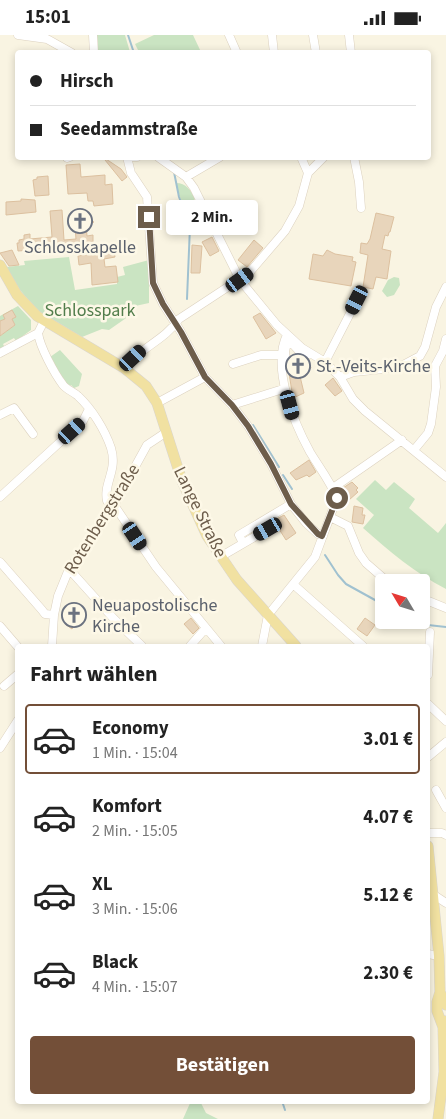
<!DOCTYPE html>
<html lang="de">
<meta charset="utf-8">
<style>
body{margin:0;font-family:"Source Sans 3",sans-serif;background:#f6f6f6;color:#222;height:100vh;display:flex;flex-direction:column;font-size:19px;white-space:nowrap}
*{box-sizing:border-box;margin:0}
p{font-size:16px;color:#767676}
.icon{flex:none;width:28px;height:28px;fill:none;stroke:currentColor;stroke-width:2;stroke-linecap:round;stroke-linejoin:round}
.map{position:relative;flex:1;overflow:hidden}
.drawer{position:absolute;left:15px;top:609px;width:415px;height:460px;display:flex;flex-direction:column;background:#fff;border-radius:5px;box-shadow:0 2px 8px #0003}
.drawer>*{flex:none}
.guide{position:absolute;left:15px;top:15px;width:416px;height:110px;border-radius:5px;box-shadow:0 2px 8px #0003;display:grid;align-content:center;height:110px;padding:0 15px;background:#fff}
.needle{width:32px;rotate:308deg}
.buttons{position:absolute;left:375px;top:539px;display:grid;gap:10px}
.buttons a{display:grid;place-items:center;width:55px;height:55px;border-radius:5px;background:#fff;box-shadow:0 2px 8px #0003;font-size:25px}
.end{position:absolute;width:22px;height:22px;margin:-11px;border:6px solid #6d5d4b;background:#fff;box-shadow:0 0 0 2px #fff}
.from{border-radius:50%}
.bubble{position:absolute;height:35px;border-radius:5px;background:#fff;box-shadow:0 2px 8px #0003;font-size:16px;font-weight:700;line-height:35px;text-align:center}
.car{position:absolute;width:15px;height:30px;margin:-15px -8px;border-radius:6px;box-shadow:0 0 4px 1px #0007;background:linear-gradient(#222 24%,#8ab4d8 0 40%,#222 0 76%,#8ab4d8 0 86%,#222 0)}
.guide b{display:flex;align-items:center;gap:18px;height:48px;font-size:19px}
.guide b+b{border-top:1px solid #e0e0e0}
.guide i{width:12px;height:12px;background:#222}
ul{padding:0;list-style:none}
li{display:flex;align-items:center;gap:15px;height:70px;margin:0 10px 8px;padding:0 5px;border:2px solid transparent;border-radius:5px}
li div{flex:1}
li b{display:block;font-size:19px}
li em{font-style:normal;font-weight:700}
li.current{border-color:#734f38}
li>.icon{width:45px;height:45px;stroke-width:1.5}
h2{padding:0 15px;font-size:22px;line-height:60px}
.primary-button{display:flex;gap:10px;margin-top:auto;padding:10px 15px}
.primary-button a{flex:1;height:58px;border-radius:5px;background:#734f38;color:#fff;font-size:20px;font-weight:700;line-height:58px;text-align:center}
.status{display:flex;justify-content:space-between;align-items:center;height:35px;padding:0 25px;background:#fff;direction:ltr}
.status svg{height:14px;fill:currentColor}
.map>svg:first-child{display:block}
</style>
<div class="status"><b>15:01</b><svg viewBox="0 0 49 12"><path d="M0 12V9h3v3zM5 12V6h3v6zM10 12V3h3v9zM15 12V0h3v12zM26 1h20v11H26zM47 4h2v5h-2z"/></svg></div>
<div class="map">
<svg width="446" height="1084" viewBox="0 0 446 1084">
<rect width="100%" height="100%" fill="#f9f4e2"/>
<path fill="#cae4c2" d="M97,0H125L130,17H98Z
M154,0H193L201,17H139L135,9Z
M176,148C186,148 191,155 195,164L189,169L190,185L187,187Z
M69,222L75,255L117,249V242L125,240L123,232L149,225V268L126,273L129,281L109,295L102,294L82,302L37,275L20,255L6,232L25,230L24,226Z
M394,242L399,243L400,250L394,260L387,262L382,256L388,245Z
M18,271L31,285V295L16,306L14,303L3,309L5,313L0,314V301L15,290L12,284L16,282L12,275L3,280L5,284L0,286V281Z
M60,315L82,339L79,351L74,353L71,350L69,352L62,345L50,322Z
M375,445L386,455L394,447L415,464L409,473L438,498L446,488V554C415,538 389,516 363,493L374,480L356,464Z
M191,1066H200L206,1078L218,1084H183Z"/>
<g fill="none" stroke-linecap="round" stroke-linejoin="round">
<path stroke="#a0c1d0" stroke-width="2" d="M128,0L134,18
M174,137L179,162L190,191L187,264
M253,390L279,432
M283,440L292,454
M325,520L338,540L346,549L384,570
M411,585L428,590L446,592
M282,1066L285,1075"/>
</g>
<path fill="#e8d5bb" stroke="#dcc09f" d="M106,124L121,134L127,142L122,146L105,125Z
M80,129L81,142L105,140V150L112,149L113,169L94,171L93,166H88L87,158L68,159L66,130Z
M48,141L49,160L35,161L33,145L37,144V142Z
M21,164L35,165L36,177L6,180V167L21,166Z
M62,175L64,205L76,204L74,181L85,180L86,184L94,187L86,190L87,201L93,200V210L18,216L17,208H19V205L24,204V200L30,199V204L52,202L50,176Z
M376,178L394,182L390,197H389L388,201L385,200L382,214L391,216L387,244L376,242L373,254L363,252L368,220L360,218L361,208L367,209L370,204Z
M212,202L219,216L210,221L202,207Z
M254,205L263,213L247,232L238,225Z
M192,210L202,211L200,238H191Z
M12,215L19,230L9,231L0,218Z
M327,215L335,219L353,222L352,226L356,227L351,251L309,244L313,219L323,221Z
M114,216L115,222L104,224L105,232L116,231L118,247L92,250L91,228L79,230L78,221Z
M12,275L16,282L12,284L15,290L0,301V286L5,284L3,280Z
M260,278L276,298L266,304L253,282Z
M308,325L311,333L299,337L304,358L293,363L288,332Z
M333,343L342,356L335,361L325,350Z
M309,425L316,437L309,442L307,440L296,445L290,438Z
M352,447L358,453L356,455L358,457L349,465L340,455Z
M354,471L363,473L362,480H365L363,489L352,487Z
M284,480L296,498L286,505L279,494L273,497L271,487Z
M71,569L82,578L72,594L65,589L70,582L65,578Z
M191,583L199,593L193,599L184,589Z
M365,583L375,590L367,601L357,594Z"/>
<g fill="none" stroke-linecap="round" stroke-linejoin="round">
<defs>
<path id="minor" d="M18,0L47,4L72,18
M93,0L94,18
M229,0L237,18
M272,0L274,18
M313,0L316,18
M349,0L351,18
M127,122L131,138L147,162L153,248L163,269L181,297L205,342L232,370L248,391L271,429L291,469L306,488L318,499L323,501
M128,122H137
M158,122L186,142L194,153L240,245L277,290L302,313L325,327L340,342L353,364L365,376L446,442
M301,122L308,138
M354,122L359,147L361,173
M67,123L70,122
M186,142L220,122
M38,298C40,312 54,338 63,350C67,355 74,357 78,361C92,374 105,395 111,413C118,436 103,448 107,466L114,470L156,532L221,611
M288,304L300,317L306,320L286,327L285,316Z
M0,318L38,298L44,286
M325,327L357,265
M233,329L261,320H281
M124,333C140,313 165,305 179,284L249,238L285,196L299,171L308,138L324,122
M340,342L354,337L383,334L403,330L420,321L425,312L436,272L446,252
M157,368L205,342
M232,370L283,354
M0,380L14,373L33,399
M414,415L428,398L431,389L436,352L435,331L443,316L446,304
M333,453L402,405
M0,462L83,386L89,374
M330,482L348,491L359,518L366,528L389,548
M243,508L239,500L291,469
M220,522L268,494L264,486
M0,527L42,575L45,579L54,580
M69,534L114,584L142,611
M294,550L363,611
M421,563L446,573
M0,591L18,612
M52,611L54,580L58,561L69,534L114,470L147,410L165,398
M190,611L205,594
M262,611L268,580L315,522L337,463C330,446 319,432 310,417C294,388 271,332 287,300
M428,640L430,597
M4,651L18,639
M428,669L446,686
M0,713L18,685
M428,722L446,707
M436,755L446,773
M428,798H442L446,800
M434,860L446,868
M428,919L439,921"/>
<path id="major" d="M0,230L17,260L37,281L124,333L146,351L157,368L182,446L207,501L237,545L296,611
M428,811L439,921L440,957L437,967V976L443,992
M440,957L446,970
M438,1084L444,1037L443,992L445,986"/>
</defs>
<use href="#minor" stroke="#dcd1bf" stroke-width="9"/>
<use href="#major" stroke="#d9d5d0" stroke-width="11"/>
<use href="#minor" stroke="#fff" stroke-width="8"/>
<use href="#major" stroke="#f1e1a1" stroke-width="10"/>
</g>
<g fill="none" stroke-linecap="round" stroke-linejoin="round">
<path stroke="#6d5d4b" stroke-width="6" d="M149,182L153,248L163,269L181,297L205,342L232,370L248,391L271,429L291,469L318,499L322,501L337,463"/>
</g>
<defs>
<symbol id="church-ring" viewBox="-11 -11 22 22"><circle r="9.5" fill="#fdf8e7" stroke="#6b7280" stroke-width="1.5"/><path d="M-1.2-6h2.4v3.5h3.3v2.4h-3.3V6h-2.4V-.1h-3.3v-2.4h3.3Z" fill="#6b7280"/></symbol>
</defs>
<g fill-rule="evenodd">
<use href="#church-ring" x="66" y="172" width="28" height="28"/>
<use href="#church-ring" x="284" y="317" width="28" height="28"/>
<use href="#church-ring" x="60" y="566" width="28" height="28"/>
</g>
<g text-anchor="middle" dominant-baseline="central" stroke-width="5" stroke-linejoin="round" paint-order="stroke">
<g font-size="18" fill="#5b616d" stroke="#fdf8e7" text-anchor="start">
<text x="80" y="212" text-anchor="middle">Schlosskapelle</text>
<text x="316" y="331">St.-Veits-Kirche</text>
<text x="92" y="570">Neuapostolische<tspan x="92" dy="21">Kirche</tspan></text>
</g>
<g font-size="18" fill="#517d4b" stroke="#fdf8e7">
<text x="90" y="275">Schlosspark</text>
</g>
<g font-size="18" fill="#6d5d4b" stroke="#fdf8e7">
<text transform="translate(200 477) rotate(64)">Lange Straße</text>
<text transform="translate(102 484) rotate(-58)">Rotenbergstraße</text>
</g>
</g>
</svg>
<div class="buttons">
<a><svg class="needle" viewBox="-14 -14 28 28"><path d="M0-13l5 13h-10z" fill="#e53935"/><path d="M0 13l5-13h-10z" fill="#767676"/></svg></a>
</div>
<i class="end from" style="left:337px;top:463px"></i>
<i class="end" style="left:149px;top:182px"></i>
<div class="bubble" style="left:166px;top:165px;width:92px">2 Min.</div>
<i class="car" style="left:240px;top:245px;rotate:54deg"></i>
<i class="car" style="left:357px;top:265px;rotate:207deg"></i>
<i class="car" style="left:133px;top:323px;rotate:47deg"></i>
<i class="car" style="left:290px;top:370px;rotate:165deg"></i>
<i class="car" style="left:72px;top:396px;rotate:48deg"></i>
<i class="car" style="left:268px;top:494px;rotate:240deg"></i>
<i class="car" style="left:135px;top:501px;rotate:146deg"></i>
<div class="guide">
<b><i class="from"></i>Hirsch</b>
<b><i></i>Seedammstraße</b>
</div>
<section class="drawer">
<h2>Fahrt wählen</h2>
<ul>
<li class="current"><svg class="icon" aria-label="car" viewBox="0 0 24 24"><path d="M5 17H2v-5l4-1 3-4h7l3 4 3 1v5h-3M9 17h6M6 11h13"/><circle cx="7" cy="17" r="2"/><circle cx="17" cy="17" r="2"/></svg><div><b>Economy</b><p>1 Min. · 15:04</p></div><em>3.01 €</em></li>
<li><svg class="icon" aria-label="car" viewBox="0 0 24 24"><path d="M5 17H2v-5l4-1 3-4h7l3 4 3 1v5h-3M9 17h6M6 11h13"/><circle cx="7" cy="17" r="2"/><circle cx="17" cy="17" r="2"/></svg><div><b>Komfort</b><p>2 Min. · 15:05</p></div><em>4.07 €</em></li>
<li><svg class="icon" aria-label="car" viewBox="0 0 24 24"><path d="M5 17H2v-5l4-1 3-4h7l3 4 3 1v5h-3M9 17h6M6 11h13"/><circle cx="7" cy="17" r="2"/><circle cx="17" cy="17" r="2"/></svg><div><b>XL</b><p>3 Min. · 15:06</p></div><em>5.12 €</em></li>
<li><svg class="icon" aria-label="car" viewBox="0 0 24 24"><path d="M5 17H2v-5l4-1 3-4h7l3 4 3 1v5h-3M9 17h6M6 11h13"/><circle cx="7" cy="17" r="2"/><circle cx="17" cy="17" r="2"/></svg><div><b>Black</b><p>4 Min. · 15:07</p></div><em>2.30 €</em></li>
</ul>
<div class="primary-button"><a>Bestätigen</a></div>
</section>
</div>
